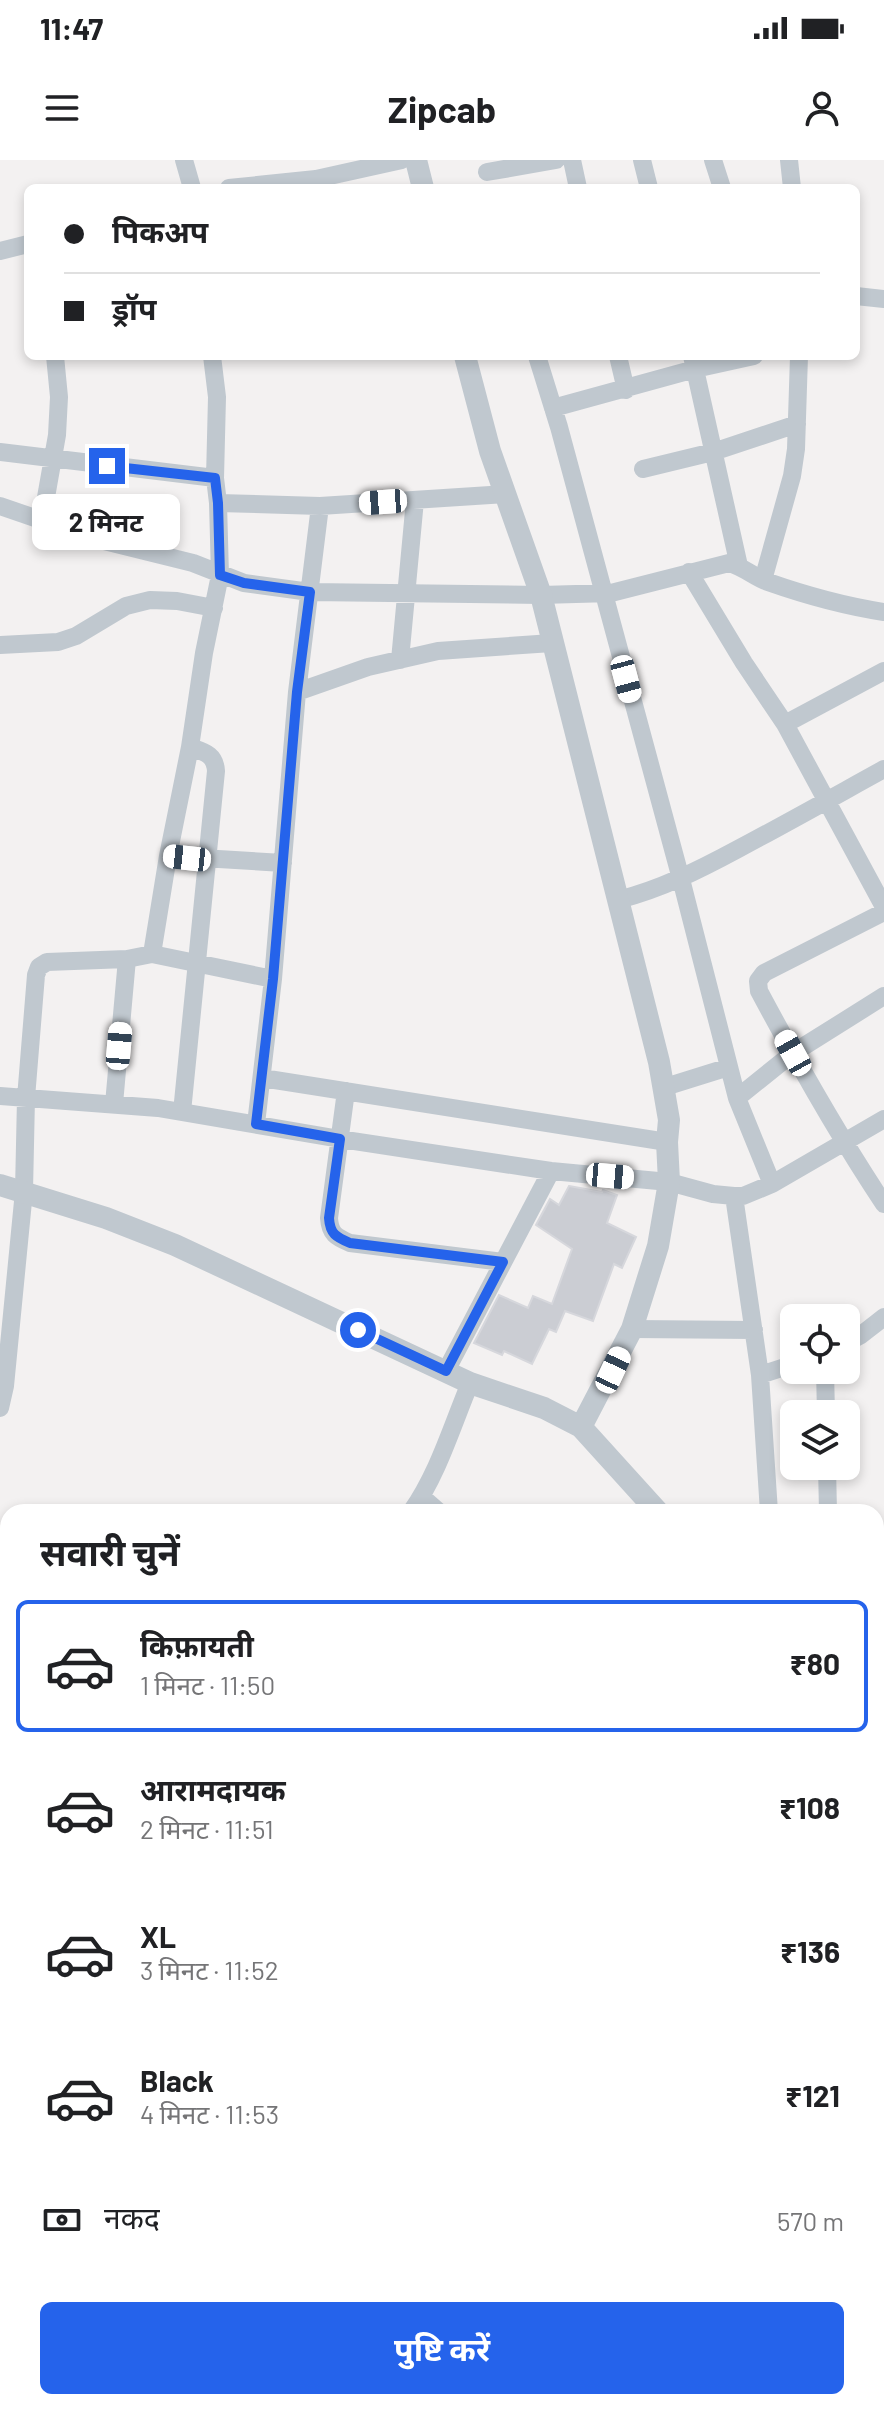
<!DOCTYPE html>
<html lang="hi">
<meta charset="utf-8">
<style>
body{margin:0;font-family:Barlow,"Noto Sans Devanagari",sans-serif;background:#f6f6f6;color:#202124;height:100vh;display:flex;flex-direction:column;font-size:30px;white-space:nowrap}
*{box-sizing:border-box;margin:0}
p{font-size:26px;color:#757577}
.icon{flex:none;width:44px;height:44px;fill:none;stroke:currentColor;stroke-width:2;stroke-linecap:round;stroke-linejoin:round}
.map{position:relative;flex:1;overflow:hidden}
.panel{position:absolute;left:0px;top:1344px;width:884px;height:906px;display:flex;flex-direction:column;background:#fff;border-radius:24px 24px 0 0;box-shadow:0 4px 12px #0003}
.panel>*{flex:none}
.hud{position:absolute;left:24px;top:24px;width:836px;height:176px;border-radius:12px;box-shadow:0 4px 12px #0003;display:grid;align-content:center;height:176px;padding:0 40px;background:#fff}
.tools{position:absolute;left:780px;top:1144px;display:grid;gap:16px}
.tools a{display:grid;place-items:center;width:80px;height:80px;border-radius:12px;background:#fff;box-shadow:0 4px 12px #0003;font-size:40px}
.end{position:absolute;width:36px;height:36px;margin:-18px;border:10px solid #2563eb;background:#fff;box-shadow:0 0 0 4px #fff}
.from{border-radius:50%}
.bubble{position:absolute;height:56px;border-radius:12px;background:#fff;box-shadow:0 4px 12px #0003;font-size:26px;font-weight:700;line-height:56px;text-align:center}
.car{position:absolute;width:24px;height:48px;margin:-24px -12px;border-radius:10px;box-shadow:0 0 6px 2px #0007;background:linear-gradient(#fff 24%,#345 0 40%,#fff 0 76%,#345 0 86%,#fff 0)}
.hud b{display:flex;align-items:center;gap:28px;height:76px;font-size:30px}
.hud b+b{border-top:2px solid #e0e0e0}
.hud i{width:20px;height:20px;background:#202124}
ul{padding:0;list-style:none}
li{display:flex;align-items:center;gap:24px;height:132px;margin:0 16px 12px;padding:0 24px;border:4px solid transparent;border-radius:12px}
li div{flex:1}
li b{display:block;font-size:30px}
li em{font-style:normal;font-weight:700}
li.current{border-color:#2563eb}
li>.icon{width:72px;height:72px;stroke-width:1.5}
h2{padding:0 40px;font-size:36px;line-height:96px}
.pay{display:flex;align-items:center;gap:20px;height:88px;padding:0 40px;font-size:30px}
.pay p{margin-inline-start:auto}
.primary-button{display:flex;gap:16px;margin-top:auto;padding:16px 40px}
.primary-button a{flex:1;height:92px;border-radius:12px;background:#2563eb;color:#fff;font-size:32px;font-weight:700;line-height:92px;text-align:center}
.status{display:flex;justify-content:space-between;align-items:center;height:56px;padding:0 40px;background:#fff;direction:ltr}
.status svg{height:22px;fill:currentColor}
header{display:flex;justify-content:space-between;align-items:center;height:104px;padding:0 40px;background:#fff;font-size:36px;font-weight:700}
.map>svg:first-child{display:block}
</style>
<div class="status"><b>11:47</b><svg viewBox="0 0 49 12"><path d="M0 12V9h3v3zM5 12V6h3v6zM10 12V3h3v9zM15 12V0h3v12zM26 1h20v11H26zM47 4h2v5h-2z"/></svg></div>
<header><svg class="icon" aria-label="menu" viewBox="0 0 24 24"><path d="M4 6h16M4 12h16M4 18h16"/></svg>Zipcab<svg class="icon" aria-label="person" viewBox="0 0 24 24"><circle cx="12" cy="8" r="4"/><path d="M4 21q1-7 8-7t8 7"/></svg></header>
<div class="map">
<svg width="884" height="2249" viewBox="0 0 884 2249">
<rect width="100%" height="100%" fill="#f3f1f1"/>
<path fill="#cbcdd3" stroke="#d6d7dc" stroke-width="2" d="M569,1026L602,1032L603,1030L617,1035L607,1063L636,1077L622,1108L614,1104L593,1161L565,1151L556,1172L549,1169L532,1204L504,1191L502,1195L474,1183L499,1135L528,1148L533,1136L552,1144L572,1089L536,1065L550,1039L559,1045Z"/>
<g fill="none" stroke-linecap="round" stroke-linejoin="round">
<path stroke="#c0c8cf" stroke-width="18" d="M184,0L192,28
M572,0L578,28
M642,0L649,28
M713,0L722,28
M789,0L792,28
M487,12L556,0
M229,28L316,19L402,0
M0,91L28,84
M856,136L884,139
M537,196L559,267L681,719L737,938L772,1024
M618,196L626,230
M692,196L739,406
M553,248L695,209L754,196
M0,292L215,318
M643,309L713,292L797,264
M218,343L320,346L506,334
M0,346L96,379L193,403L244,423L310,432L541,435L611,433L729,403C744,407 754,417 768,422C805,435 845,446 884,452
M42,360L57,275L59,237L55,196
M689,412L744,503L785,564L884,747
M763,420L792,316L796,289L799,196
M0,485L58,482L76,476L126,446L150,440L177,441L214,448
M400,500L415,340
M297,532L368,507L438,491L552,483
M785,564L884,511
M168,696L283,703
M618,740C661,729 699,710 738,689C787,663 835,636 884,609
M884,752L764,813L758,821L759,831C798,904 838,975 884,1044
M152,794L168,696L190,587L204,493L220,415L218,343L215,318L217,237L212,196
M262,918L667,982
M665,927L729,907
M346,931L329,1058C330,1074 336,1077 350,1083L503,1102
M0,936L158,948L340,979L551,1011L669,1022L713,1034L734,1036H743L772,1024L884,959
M737,938L793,893L884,836
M114,944L127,799
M182,952L216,611C215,594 204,592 190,587
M256,964L273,819L297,532L320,346
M734,1036L760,1215L769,1352
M632,1169L754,1170
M846,1183L861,1175L884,1157
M825,1210L826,1254
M446,1211L551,1011
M760,1215L794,1204
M0,1248L5,1226L24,1031L26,938L36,815L39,807L47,802L127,799L152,794L273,819
M827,1306L828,1352
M422,1337L439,1352
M411,1352C438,1314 452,1266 470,1223
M0,1491L8,1490
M876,1579L884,1585
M0,1735L8,1731
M876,1909L884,1917
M0,2007L8,2027
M876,2121H884
M571,2249L574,2242
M673,2249L676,2242
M810,2249L811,2242"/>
<path stroke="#c0c8cf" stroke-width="22" d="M416,0L423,28
M465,196L490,291L541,435L659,902L669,960L667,982L669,1022L658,1086L632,1169L581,1267
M0,1025L106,1058L175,1085L470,1223L544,1248L581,1267L658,1352
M483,2249L485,2242"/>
</g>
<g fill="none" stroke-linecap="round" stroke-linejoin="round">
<path stroke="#2563eb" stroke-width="10" d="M107,306L215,318L218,343L220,415L244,423L310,432L297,532L273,819L256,964L340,979L329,1058C330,1074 336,1077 350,1083L503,1102L446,1211L358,1170"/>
</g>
</svg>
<div class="tools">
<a><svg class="icon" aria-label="locate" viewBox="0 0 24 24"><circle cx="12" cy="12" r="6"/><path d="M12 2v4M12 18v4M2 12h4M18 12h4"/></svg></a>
<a><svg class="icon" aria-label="layers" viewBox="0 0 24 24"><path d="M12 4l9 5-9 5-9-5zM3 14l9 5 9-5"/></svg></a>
</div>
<i class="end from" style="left:358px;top:1170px"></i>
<i class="end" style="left:107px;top:306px"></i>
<div class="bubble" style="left:32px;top:334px;width:148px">2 मिनट</div>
<i class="car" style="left:383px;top:342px;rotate:266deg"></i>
<i class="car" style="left:626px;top:519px;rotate:165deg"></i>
<i class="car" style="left:187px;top:698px;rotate:276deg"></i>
<i class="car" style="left:119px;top:886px;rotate:5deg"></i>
<i class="car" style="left:793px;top:893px;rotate:331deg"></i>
<i class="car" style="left:610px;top:1016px;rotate:95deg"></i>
<i class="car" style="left:613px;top:1210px;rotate:25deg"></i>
<div class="hud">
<b><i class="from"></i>पिकअप</b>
<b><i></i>ड्रॉप</b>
</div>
<section class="panel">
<h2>सवारी चुनें</h2>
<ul>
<li class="current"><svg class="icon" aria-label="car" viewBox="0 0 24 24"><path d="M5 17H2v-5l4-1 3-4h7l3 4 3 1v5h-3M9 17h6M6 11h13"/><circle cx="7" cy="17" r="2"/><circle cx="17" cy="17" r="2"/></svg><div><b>किफ़ायती</b><p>1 मिनट · 11:50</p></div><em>₹80</em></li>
<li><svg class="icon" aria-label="car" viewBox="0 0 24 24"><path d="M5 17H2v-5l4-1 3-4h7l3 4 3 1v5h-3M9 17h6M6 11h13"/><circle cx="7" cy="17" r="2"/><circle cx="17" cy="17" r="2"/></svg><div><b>आरामदायक</b><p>2 मिनट · 11:51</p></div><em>₹108</em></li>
<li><svg class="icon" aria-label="car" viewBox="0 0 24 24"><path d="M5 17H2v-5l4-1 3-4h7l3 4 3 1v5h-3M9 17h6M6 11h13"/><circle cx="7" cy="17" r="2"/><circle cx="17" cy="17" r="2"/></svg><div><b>XL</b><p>3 मिनट · 11:52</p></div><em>₹136</em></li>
<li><svg class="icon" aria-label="car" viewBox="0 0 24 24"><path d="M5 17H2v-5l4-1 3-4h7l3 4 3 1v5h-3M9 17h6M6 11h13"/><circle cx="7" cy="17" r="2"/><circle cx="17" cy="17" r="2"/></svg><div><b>Black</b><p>4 मिनट · 11:53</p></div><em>₹121</em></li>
</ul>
<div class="pay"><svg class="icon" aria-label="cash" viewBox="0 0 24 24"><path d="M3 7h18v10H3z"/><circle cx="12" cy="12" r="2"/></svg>नकद<p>570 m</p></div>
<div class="primary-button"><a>पुष्टि करें</a></div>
</section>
</div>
